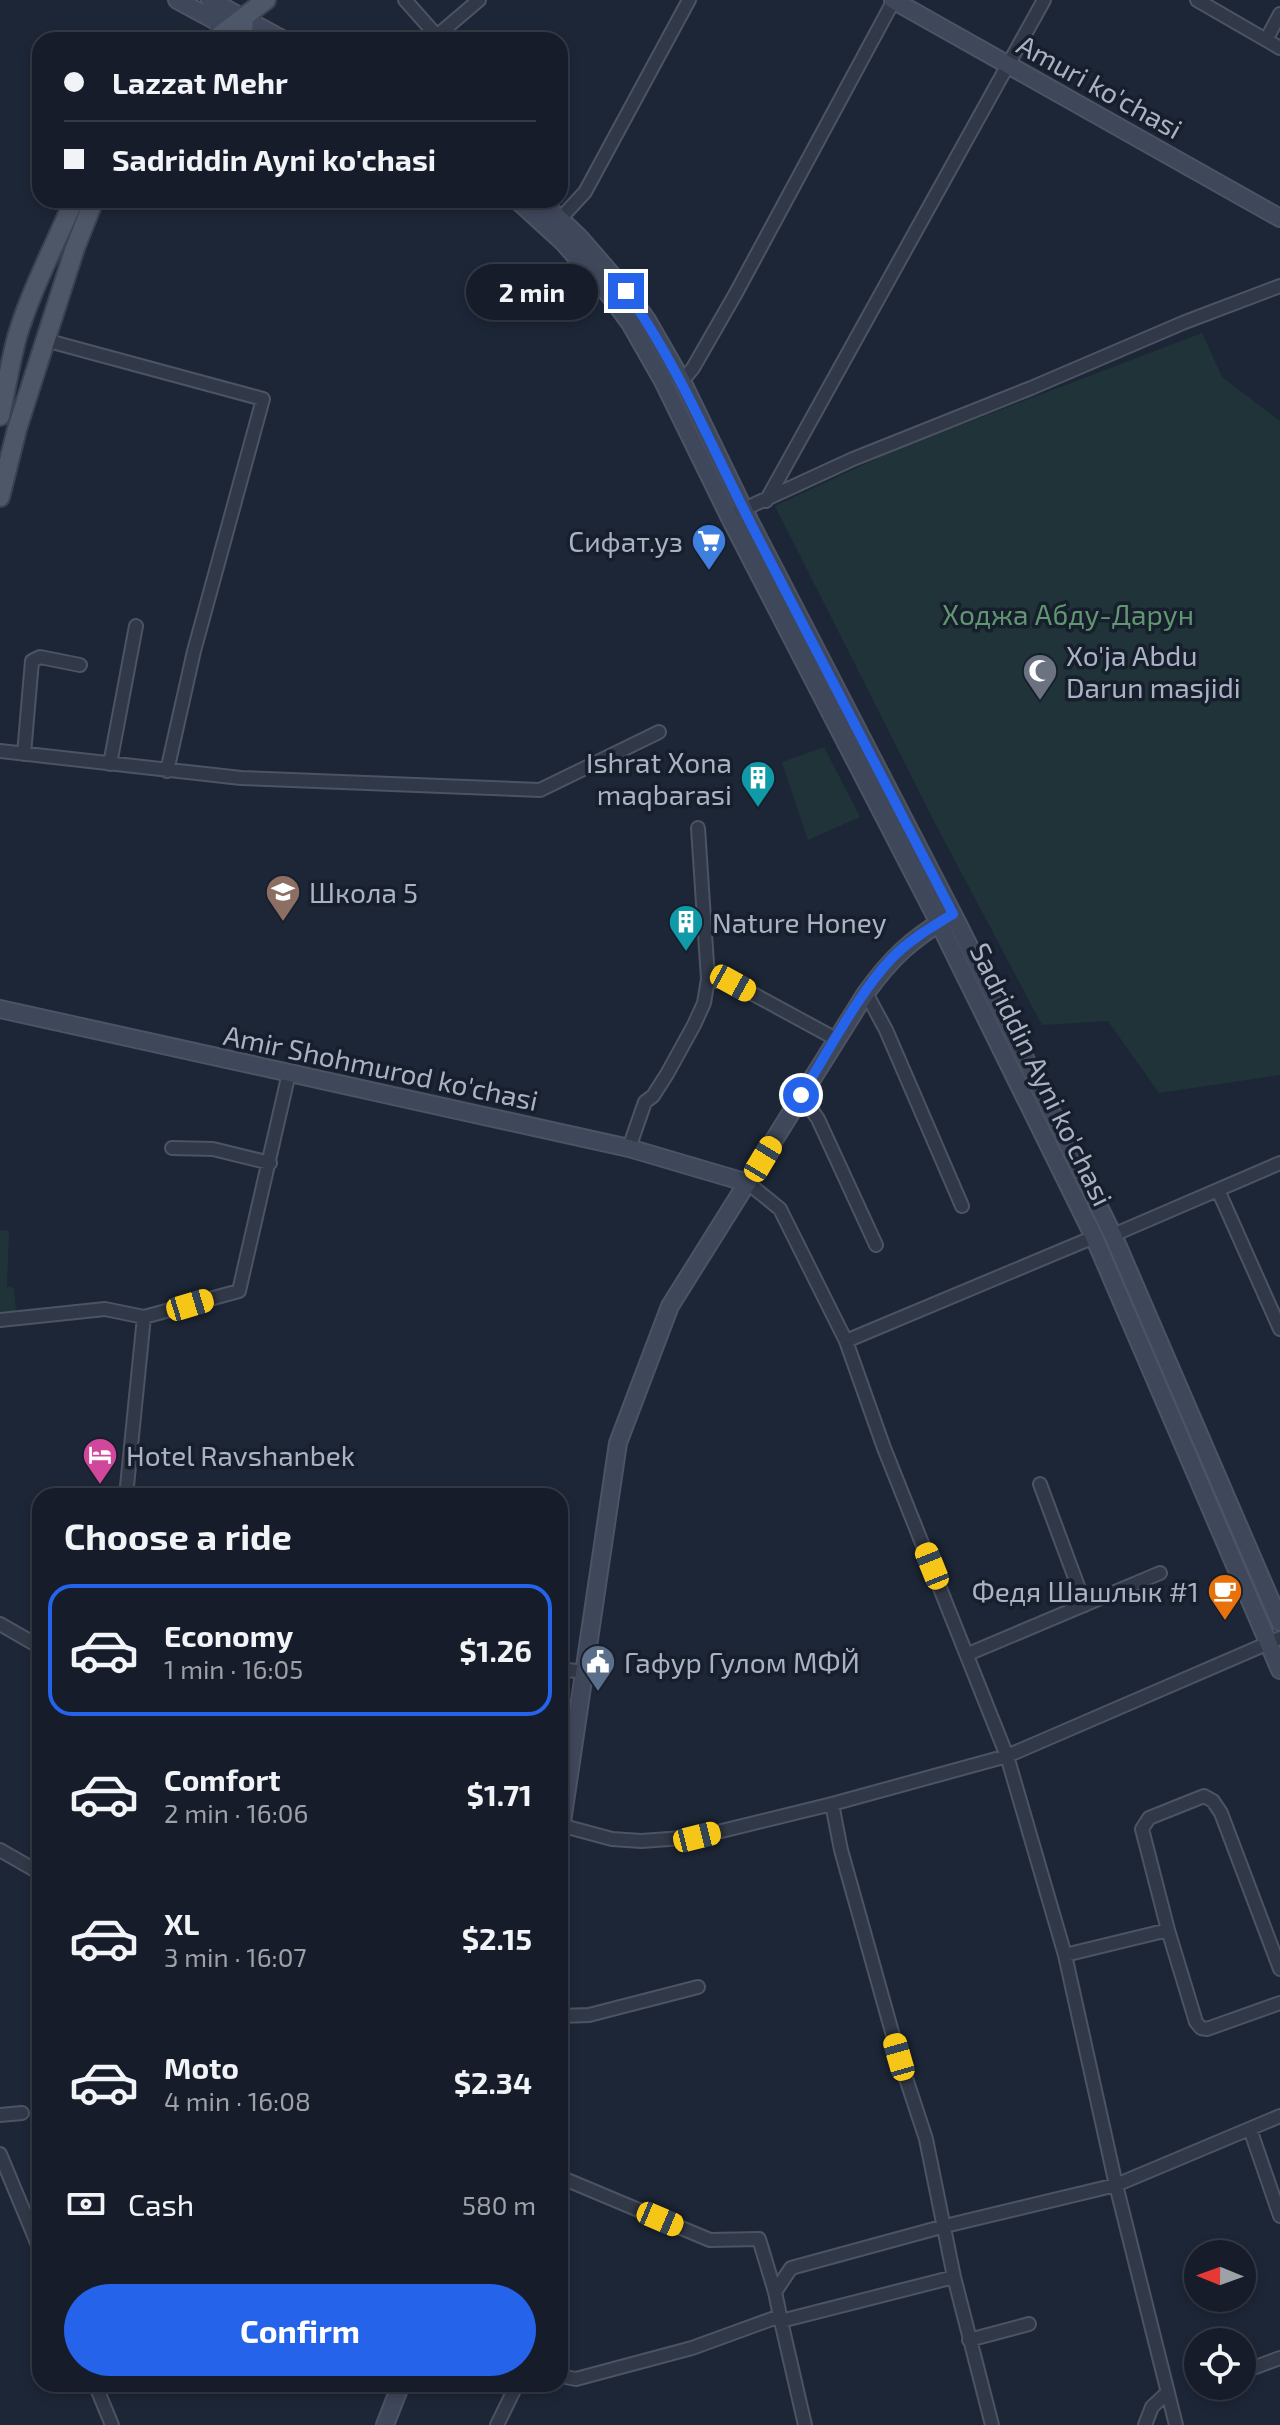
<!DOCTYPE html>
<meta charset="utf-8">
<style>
body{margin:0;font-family:"Exo 2",sans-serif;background:#232935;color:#f1f3f6;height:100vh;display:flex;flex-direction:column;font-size:30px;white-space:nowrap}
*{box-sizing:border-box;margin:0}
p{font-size:26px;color:#9ea1a8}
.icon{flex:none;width:44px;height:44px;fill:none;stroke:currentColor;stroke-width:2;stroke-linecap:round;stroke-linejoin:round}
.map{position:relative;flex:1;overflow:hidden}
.details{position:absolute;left:32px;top:1488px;width:536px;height:904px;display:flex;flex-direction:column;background:#161c29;border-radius:24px;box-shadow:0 4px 12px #0003,0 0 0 2px #353a46}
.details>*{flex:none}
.top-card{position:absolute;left:32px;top:32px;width:536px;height:176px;border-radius:24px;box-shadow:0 4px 12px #0003,0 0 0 2px #353a46;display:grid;align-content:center;height:176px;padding:0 32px;background:#161c29}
.needle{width:52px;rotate:271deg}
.buttons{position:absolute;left:1184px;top:2240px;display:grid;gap:16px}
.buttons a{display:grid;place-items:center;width:72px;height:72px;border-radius:50%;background:#161c29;box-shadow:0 4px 12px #0003,0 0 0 2px #353a46;font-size:40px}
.end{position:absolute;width:36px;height:36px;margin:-18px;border:10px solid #2563eb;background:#fff;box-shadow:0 0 0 4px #fff}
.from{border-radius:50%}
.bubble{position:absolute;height:56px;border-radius:28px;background:#161c29;box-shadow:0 4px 12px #0003,0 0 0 2px #353a46;font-size:26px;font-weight:700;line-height:56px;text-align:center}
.car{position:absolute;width:24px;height:48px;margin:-24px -12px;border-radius:10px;box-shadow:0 0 6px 2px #0007;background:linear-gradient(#f5c518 24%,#345 0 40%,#f5c518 0 76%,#345 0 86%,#f5c518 0)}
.top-card b{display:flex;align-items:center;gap:28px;height:76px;font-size:30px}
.top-card b+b{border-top:2px solid #353a46}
.top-card i{width:20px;height:20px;background:#f1f3f6}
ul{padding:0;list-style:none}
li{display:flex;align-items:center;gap:24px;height:132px;margin:0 16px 12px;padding:0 16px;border:4px solid transparent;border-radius:24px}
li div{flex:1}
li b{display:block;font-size:30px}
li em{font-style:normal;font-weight:700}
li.active{border-color:#2563eb}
li>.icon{width:72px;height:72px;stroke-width:1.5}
h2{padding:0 32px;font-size:36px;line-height:96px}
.pay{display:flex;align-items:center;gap:20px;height:88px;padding:0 32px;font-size:30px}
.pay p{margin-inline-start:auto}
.action{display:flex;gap:16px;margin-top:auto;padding:16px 32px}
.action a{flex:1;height:92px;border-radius:48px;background:#2563eb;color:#fff;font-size:32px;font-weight:700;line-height:92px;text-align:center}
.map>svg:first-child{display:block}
</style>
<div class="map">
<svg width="1280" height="2425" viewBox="0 0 1280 2425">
<rect width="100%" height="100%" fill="#1d2637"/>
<path fill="#1f3338" d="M1202,333L1222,377L1280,421V1075L1159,1093L1108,1021L1042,1025L935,823L775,506L895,450Z
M824,747L860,817L808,840L782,762Z
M0,1230L9,1231L7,1286L14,1288L16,1312L0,1313Z"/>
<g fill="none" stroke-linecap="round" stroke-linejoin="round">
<defs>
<path id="street" d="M405,0L437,36
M1197,0L1280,48
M432,40L479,0
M1266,40L1280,14
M560,219L585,192L689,0
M45,340L263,399L194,651L167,771
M682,381L693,368L736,293L894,0
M766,501L1044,0
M729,516L853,459L1031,388L1185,322L1280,286
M0,751L241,778L540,790L659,732
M24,754L32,661L40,657L80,665
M110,764L136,626
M708,979L733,983L836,1039
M866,993L886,1030L962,1206
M801,1095L818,1119L876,1245
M172,1148L213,1149L270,1163
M629,1148L645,1102L653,1096L667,1074L694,1025L704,1003L708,979L698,828
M748,1183L780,1209L846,1341L884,1448L1007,1756L1065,1955L1116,2185L1176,2425
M1218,1190L1280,1329
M1113,1235L1280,1163
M0,1320L105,1309L144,1317L239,1291L289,1073
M846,1341L1094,1237
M1040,1484L1085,1605
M126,1496L144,1317
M0,1624L40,1647
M968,1654L1160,1573
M560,1669L584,1672
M832,1804L841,1850L899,2057L926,2139L954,2277L992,2425
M560,1825L612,1839L641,1841L697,1837L832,1804L1007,1756L1280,1638
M0,1850L40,1873
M1065,1955L1168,1930
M1280,1969L1221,1813L1213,1801L1204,1796L1149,1818L1142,1829L1168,1930L1196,2022L1201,2028L1207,2029L1280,2003
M560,2016L589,2015L698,1987
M0,2115L22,2113
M1250,2129L1280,2216
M0,2154L40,2250
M560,2177L710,2240L759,2239L775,2292
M780,2316L775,2292L791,2268L945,2226L1116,2185L1280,2116
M781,2321L805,2425
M969,2340L1029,2324
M1253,2368L1280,2358
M560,2376L576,2379L692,2348L780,2316L781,2321L954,2277
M95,2384L112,2425
M497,2425L517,2384
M1145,2425L1152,2407L1168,2392"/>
<path id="secondary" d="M177,0L251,40
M210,0L284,40
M893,0L1280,218
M517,200L563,242L610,296L630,323L663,381L729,516L939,923L1094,1237L1280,1670
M540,200L579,237L626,291L647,320L682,381L751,524L959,926L1113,1235L1280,1622
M0,1009L629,1148L748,1183
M560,1836L618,1443L670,1306L866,993C892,957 910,941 948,917
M385,2425L401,2384"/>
<path id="primary" d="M214,40L266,0
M237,40L243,35L244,18
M0,416C6,390 10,363 17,337C31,290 55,245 74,200
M0,497L17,429L75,248L94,200"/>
</defs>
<use href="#street" stroke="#4c5363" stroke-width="16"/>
<use href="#secondary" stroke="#4c5363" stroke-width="20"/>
<use href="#primary" stroke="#3a4251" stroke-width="22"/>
<use href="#street" stroke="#313847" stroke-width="12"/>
<use href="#secondary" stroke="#3f475b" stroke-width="16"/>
<use href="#primary" stroke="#4e5768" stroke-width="18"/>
</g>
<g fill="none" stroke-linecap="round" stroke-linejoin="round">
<path stroke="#2563eb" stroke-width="10" d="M626,291C678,365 711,446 752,526C818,656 886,785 953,914C932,927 909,940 892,958C859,992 827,1054 801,1095"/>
</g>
<defs>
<symbol id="supermarket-pin" viewBox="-11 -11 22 30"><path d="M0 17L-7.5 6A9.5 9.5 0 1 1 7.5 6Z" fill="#3f7fe0" stroke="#171e2c"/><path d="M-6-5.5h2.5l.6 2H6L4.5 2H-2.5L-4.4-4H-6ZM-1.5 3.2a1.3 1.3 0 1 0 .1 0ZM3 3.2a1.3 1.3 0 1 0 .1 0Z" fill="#fff"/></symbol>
<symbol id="mosque-pin" viewBox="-11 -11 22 30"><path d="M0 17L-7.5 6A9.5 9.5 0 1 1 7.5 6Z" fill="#6b7280" stroke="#171e2c"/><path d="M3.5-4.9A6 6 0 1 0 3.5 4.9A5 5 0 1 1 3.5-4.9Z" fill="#fff"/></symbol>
<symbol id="building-pin" viewBox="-11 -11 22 30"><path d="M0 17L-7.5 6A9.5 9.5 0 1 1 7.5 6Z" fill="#0f9aa8" stroke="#171e2c"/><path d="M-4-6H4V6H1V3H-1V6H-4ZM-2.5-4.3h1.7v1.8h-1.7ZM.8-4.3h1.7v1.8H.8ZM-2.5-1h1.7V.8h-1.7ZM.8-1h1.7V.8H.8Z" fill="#fff"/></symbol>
<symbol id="school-pin" viewBox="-11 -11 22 30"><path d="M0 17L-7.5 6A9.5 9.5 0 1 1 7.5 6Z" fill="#8d6e63" stroke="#171e2c"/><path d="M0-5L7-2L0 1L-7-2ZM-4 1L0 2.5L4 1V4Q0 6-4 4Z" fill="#fff"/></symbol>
<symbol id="hotel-pin" viewBox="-11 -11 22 30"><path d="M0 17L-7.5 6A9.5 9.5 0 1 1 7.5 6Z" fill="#d1479c" stroke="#171e2c"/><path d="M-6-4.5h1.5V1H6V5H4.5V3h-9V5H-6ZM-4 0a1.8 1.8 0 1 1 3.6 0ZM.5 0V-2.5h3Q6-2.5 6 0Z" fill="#fff"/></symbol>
<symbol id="cafe-pin" viewBox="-11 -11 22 30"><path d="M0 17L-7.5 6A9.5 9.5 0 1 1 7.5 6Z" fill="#e8710a" stroke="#171e2c"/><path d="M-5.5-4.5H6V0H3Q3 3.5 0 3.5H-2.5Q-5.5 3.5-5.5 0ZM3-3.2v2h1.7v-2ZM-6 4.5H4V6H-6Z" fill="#fff"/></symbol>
<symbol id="civic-pin" viewBox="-11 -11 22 30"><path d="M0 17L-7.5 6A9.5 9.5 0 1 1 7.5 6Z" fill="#5c6f8a" stroke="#171e2c"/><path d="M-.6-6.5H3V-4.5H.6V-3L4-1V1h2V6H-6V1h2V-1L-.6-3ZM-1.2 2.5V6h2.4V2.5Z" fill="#fff"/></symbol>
</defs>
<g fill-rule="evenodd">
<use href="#supermarket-pin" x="689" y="521" width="40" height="54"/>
<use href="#mosque-pin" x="1020" y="651" width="40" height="54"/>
<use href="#building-pin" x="738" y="758" width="40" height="54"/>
<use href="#school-pin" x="263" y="872" width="40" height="54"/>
<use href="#building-pin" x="666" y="902" width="40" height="54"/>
<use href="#hotel-pin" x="80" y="1435" width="40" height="54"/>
<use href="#cafe-pin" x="1205" y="1571" width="40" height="54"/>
<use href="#civic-pin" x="578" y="1642" width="40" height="54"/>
</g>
<g text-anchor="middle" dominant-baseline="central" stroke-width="7" stroke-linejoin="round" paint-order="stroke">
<g font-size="28" fill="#aab3c5" stroke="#171e2c">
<text transform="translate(1100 86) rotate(29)">Amuri ko'chasi</text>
<text transform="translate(381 1067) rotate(12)">Amir Shohmurod ko'chasi</text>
<text transform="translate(1042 1074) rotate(64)">Sadriddin Ayni ko'chasi</text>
</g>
<g font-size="28" fill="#aab3c5" stroke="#171e2c" text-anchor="start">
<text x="683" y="541" text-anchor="end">Сифат.уз</text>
<text x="1066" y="655">Xo'ja Abdu<tspan x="1066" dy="32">Darun masjidi</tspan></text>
<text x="732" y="762" text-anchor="end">Ishrat Хоnа<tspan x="732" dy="32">mаqbаrasi</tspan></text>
<text x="309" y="892">Школа 5</text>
<text x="712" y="922">Nature Honey</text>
<text x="126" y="1455">Hotel Ravshanbek</text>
<text x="1199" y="1591" text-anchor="end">Федя Шашлык #1</text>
<text x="624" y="1662">Гафур Гулом МФЙ</text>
</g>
<g font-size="28" fill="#619672" stroke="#171e2c">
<text x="1068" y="614">Ходжа Абду-Дарун</text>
</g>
</g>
</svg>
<div class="buttons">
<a><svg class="needle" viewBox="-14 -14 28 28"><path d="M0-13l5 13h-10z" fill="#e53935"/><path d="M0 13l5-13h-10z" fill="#9ea1a8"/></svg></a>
<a><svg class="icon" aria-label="locate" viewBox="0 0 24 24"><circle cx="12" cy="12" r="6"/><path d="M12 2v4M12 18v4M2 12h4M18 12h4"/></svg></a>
</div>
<i class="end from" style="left:801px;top:1095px"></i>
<i class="end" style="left:626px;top:291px"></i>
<div class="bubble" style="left:466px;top:264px;width:132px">2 min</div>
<i class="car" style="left:733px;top:983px;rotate:119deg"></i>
<i class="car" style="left:763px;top:1159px;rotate:31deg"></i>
<i class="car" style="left:190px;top:1305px;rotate:73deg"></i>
<i class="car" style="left:932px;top:1566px;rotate:338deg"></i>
<i class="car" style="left:697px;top:1837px;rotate:76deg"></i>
<i class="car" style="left:899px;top:2057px;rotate:344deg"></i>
<i class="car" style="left:660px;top:2219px;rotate:113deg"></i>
<div class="top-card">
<b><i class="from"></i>Lazzat Mehr</b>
<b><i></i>Sadriddin Ayni ko'chasi</b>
</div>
<section class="details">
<h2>Choose a ride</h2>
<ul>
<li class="active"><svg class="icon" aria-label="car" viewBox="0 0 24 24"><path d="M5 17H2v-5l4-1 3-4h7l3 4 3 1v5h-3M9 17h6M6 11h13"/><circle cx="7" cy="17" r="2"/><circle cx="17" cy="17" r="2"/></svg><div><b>Economy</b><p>1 min · 16:05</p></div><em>$1.26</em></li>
<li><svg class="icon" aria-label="car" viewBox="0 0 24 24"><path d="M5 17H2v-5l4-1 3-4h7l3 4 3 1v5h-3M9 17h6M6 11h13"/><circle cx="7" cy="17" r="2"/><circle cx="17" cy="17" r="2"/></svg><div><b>Comfort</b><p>2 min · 16:06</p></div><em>$1.71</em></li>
<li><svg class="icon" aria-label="car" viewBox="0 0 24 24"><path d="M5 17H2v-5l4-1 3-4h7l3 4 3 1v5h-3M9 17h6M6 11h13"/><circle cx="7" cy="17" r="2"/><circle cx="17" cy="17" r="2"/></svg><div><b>XL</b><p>3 min · 16:07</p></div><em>$2.15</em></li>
<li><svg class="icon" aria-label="car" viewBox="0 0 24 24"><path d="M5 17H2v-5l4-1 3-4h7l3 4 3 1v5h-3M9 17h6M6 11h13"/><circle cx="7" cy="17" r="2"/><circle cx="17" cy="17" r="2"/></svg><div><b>Moto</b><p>4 min · 16:08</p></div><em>$2.34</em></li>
</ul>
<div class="pay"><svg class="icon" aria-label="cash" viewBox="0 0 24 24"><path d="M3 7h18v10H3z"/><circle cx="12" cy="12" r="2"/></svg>Cash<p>580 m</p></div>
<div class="action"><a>Confirm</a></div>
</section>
</div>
